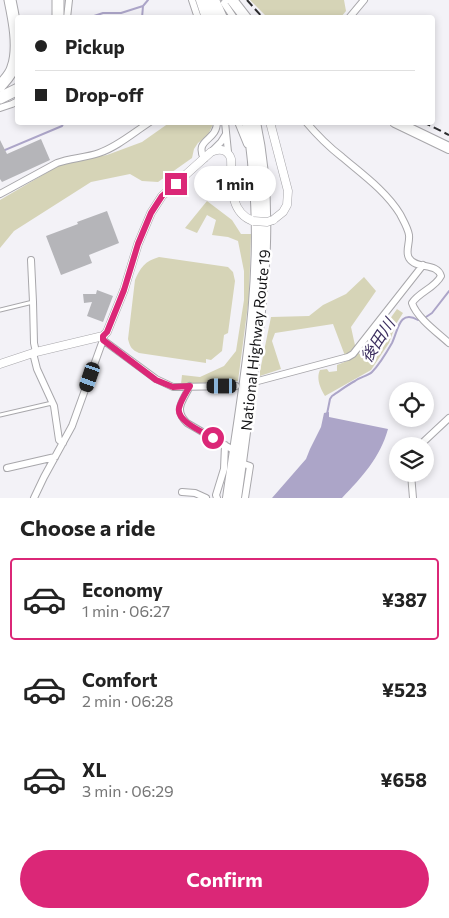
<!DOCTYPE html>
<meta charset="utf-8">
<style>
body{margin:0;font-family:Commissioner,"Noto Sans JP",sans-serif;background:#f2f2f2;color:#222;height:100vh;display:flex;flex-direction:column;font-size:19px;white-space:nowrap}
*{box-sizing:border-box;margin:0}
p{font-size:16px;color:#767676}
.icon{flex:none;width:28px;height:28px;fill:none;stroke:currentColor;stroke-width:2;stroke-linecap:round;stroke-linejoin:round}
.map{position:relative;height:498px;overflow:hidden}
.panel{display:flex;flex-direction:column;background:#fff;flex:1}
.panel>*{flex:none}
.banner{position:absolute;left:15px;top:15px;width:420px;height:110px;border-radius:5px;box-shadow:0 2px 8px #0003;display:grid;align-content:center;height:110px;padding:0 20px;background:#fff}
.controls{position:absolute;left:389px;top:382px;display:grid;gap:10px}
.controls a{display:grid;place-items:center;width:45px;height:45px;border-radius:50%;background:#fff;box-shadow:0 2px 8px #0003;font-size:25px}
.end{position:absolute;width:22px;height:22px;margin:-11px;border:6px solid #db2777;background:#fff;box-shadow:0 0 0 2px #fff}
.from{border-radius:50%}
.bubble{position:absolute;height:35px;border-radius:18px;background:#fff;box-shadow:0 2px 8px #0003;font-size:16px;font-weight:700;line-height:35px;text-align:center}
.car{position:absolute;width:15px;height:30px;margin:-15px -8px;border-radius:6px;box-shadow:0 0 4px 1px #0007;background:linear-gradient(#222 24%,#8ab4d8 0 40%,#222 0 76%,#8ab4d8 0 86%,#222 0)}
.banner b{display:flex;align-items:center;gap:18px;height:48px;font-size:19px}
.banner b+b{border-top:1px solid #e0e0e0}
.banner i{width:12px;height:12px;background:#222}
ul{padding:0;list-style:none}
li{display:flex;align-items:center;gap:15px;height:82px;margin:0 10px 8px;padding:0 10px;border:2px solid transparent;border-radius:5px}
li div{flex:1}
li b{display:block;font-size:19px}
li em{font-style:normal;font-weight:700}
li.selected{border-color:#db2777}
li>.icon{width:45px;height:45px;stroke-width:1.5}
h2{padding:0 20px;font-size:22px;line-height:60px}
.action{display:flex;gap:10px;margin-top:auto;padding:10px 20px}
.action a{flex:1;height:58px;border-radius:30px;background:#db2777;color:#fff;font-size:20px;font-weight:700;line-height:58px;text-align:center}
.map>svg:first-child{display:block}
</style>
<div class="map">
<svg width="449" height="498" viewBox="0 0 449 498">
<rect width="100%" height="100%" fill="#f3f2f7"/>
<path fill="#d6d4b7" d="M250,0H344L346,11L341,17H267Z
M169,123H212L213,124L208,135L198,143L194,149L192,158L158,182L142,181L130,174L91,182L14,231L0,248V200L65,162L107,155L142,142Z
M207,201L232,220L241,234H251L249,297L238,381L181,384L182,375L200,377L224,366L236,351L244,300V271L238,241L228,237L212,235L216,220L207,215L197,233L185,228Z
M159,257L228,267L233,272L235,281L228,333L224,335L222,351L211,360L206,359V363L139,353C132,350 130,347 128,339L135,280C140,268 145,261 159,257Z
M364,277L376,291L351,327L356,350L362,357L376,337L384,334L387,329V323L397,309L403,313L396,324L389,343L371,370L325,396C320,388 316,378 320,370L327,369L329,372L337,371V365L347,361L333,324L275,333L272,341L281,369L260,376V371L271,317L309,316L323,305L346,294Z"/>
<path fill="#aca5c8" d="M329,412V417L388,429C380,458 362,477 342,498H272L306,459L310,449L321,427L324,413Z"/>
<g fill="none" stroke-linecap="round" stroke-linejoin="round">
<path stroke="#aca5c8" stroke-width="2" d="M88,18L103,13H121L143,6
M142,18L143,6L148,0
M0,152L62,126L64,122
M426,317L432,313L449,291
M327,414L330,399L332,396C340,391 347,385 355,381C360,377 368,376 372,372C378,366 388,350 392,343C398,331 399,309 418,320"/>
</g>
<path fill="#b5b5b9" d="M41,139L50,160L2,182L0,179V140L7,154Z
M107,211L119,243L89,255L92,263L61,275L46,236L78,224L77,222Z
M97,290L113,296L103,322L87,316L92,302L84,303L83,294H96Z"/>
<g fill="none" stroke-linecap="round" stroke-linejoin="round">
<defs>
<path id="service" d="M0,310L33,302
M0,415L52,403"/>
<path id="minor" d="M192,0L198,18
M199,0L205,18
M227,0L224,3L234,18
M67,18L69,0
M349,18L364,0
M0,108L12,104L18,101
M225,122L228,152
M238,122L247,144
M306,122C317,135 329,147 342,157C362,174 386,191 400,214C403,220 408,228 409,235C410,243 405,252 409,258C416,270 437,262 441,276C435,288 419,292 412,303C417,318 438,333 449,343
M211,152L221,142L226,134
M204,159C194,138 217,142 217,122
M0,194L57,163C70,158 85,158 99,153C117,147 133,133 150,122
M31,260L33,302L34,343L36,352
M103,340L156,379L173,387L236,386
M33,353L37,369L54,406L59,440L63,443
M258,381L348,357L353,354L423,265
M190,386C183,401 173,409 187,423L235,451
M419,446L449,418
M241,463L250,466L245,498
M7,468L55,457
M411,474L413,498
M182,492L195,493L206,498
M34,498L44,477L72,426L103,340V336
M217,498L216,495L224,469L225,445"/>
<path id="tertiary" d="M270,122L288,191L287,205L283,212L273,220
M0,364L36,352L103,336L107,332L124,290L138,244L151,213L162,196L211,152C219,148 228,149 231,159C232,181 228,212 253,221"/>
<path id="trunk" d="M206,0L213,18
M214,0L222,18
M232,0L246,18
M395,122L449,148
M228,498C243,391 265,283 254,175C253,158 251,140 247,122
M236,498C243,450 249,402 255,354C265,276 272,200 255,122"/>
<path id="motorway" d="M58,0V18
M0,86C5,80 11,75 13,67C20,48 14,19 10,0
M0,98L18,89"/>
</defs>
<use href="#service" stroke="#a8a7ab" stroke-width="5"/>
<use href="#minor" stroke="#a8a7ab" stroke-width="8"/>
<use href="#tertiary" stroke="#a8a7ab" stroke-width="9"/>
<use href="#trunk" stroke="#a8a7ab" stroke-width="12"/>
<use href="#motorway" stroke="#a8a7ab" stroke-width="13"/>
<use href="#service" stroke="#fff" stroke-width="3"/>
<use href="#minor" stroke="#fff" stroke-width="6"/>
<use href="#tertiary" stroke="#fff" stroke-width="8"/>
<use href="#trunk" stroke="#fff" stroke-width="10"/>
<use href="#motorway" stroke="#fff" stroke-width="11"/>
<path stroke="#2d2d2f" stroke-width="2" stroke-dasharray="8 4" stroke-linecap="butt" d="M247,0L263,18
M423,122L449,135"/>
<defs>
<path id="tertiary-bridge" d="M253,221L267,222L273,220"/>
</defs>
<use href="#tertiary-bridge" stroke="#a8a7ab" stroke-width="9" stroke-linecap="butt"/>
<use href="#tertiary-bridge" stroke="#fff" stroke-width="8"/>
</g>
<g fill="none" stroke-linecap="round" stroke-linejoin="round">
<path stroke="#db2777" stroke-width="6" d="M176,184L162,196L151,213L138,244L124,290L107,332L103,336V340L156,380L173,387L190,386C186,393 181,400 179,408C176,421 203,432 213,438"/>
</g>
<g text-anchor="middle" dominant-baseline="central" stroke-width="5" stroke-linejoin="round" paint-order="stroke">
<g font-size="15" fill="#141416" stroke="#fff">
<text transform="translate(255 340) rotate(-84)">National Highway Route 19</text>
</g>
<g font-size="16" font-style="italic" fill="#3d3060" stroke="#fff">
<text transform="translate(377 340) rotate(-57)">後田川</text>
</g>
</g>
</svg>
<div class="controls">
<a><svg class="icon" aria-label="locate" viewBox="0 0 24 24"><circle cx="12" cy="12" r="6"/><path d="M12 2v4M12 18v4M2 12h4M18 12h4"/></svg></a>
<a><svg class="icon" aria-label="layers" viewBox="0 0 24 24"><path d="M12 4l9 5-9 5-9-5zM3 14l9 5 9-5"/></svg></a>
</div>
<i class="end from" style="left:213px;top:438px"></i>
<i class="end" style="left:176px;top:184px"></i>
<div class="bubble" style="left:194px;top:166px;width:82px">1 min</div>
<i class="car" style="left:90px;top:377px;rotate:199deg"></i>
<i class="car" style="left:222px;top:386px;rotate:270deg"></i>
<div class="banner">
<b><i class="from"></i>Pickup</b>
<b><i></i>Drop-off</b>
</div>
</div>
<section class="panel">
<h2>Choose a ride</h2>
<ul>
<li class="selected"><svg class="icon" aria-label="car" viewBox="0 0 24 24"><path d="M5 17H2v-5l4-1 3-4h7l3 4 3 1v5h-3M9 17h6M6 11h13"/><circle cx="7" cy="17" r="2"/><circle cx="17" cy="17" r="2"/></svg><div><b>Economy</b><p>1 min · 06:27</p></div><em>¥387</em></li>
<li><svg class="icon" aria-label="car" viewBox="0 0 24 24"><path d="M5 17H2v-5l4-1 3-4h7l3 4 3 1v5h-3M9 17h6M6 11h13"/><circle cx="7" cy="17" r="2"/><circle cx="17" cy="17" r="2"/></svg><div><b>Comfort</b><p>2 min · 06:28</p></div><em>¥523</em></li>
<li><svg class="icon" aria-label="car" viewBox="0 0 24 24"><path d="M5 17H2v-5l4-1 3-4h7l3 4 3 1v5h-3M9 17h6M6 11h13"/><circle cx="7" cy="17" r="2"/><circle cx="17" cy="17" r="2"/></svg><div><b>XL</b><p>3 min · 06:29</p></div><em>¥658</em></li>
</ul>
<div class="action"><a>Confirm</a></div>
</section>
